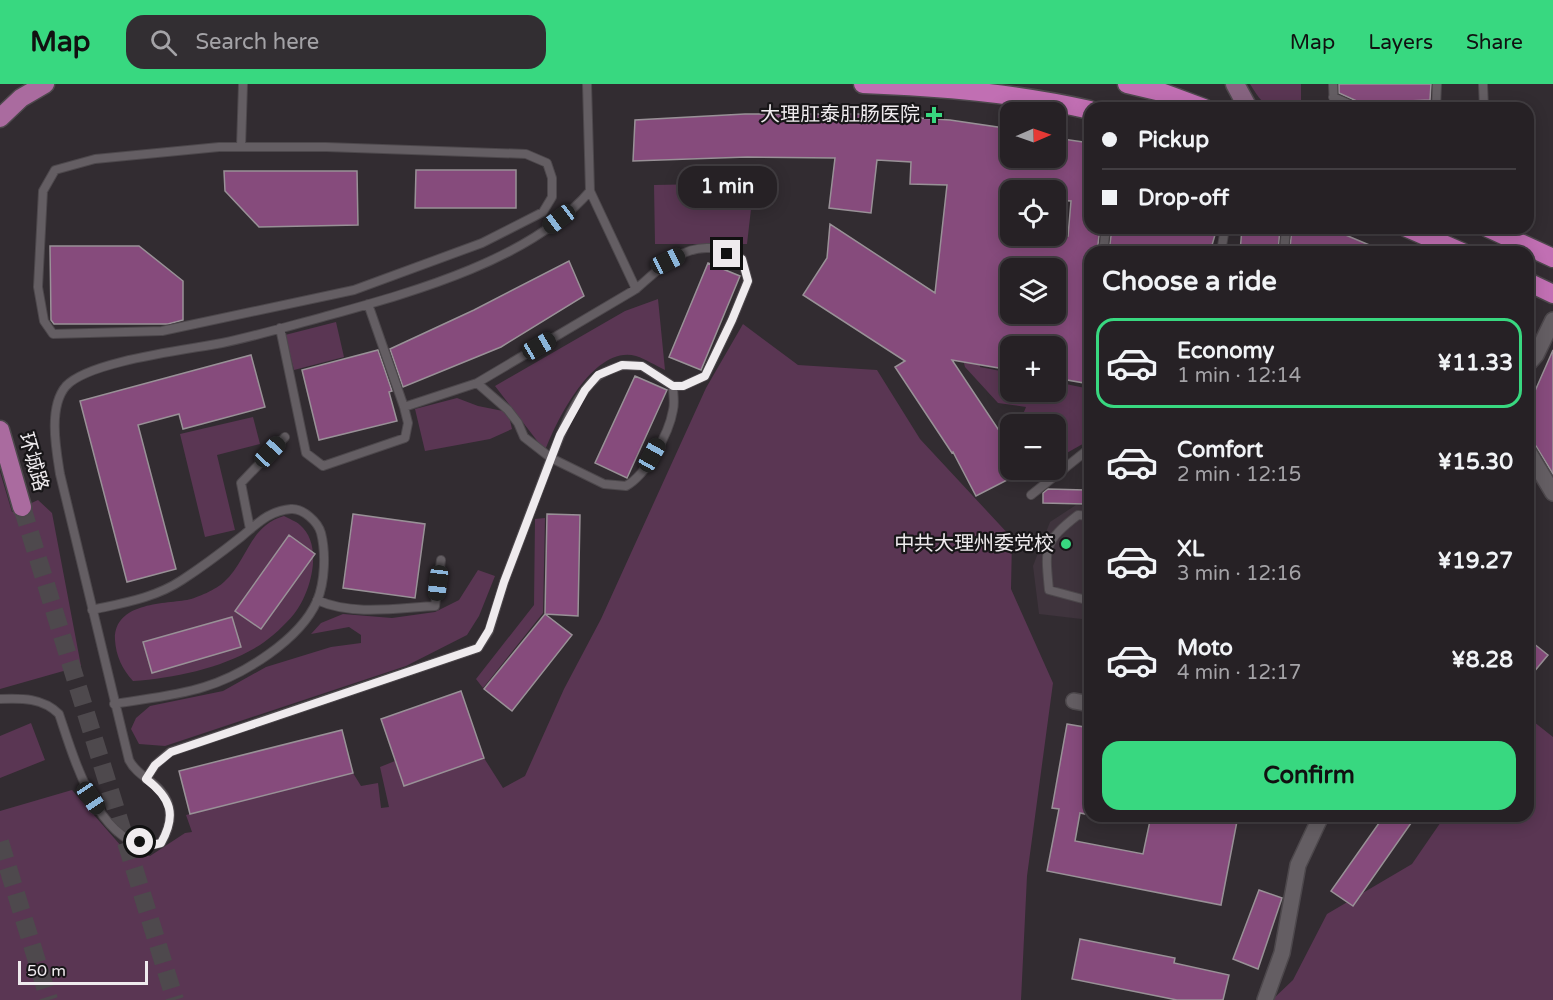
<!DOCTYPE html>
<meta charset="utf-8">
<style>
body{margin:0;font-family:"Varela Round","Noto Sans SC",sans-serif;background:#322e32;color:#f1f3f6;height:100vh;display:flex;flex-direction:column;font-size:22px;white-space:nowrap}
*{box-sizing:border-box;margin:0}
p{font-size:20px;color:#a4a3a7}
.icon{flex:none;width:33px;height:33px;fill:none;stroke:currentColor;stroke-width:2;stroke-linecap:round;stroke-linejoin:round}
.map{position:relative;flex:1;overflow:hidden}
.panel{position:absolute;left:1084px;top:162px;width:450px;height:576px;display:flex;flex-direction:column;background:#262125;border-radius:18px;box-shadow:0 3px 15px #0003,0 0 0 2px #423e42}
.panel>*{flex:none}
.guide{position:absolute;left:1084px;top:18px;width:450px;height:132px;border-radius:18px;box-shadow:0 3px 15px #0003,0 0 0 2px #423e42;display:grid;align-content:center;height:132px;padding:0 18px;background:#262125}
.needle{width:39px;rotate:88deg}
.controls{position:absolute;left:1000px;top:18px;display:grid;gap:12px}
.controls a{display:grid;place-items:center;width:66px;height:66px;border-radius:12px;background:#262125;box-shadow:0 3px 15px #0003,0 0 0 2px #423e42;font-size:30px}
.scale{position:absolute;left:18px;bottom:15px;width:130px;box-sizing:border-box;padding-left:6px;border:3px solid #efebee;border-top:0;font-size:16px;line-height:21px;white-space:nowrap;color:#efebee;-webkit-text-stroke:4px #181618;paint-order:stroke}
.end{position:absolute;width:27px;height:27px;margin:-14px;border:8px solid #efebee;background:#111;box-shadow:0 0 0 3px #111}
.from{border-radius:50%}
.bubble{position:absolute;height:42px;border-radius:18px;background:#262125;box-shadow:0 3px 15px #0003,0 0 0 2px #423e42;font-size:20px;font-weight:700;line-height:42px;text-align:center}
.car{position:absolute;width:18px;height:36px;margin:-18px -9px;border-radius:8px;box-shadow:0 0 4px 2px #0007;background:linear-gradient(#222 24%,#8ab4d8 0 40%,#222 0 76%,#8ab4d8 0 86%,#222 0)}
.guide b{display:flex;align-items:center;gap:21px;height:57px;font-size:22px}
.guide b+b{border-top:2px solid #423e42}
.guide i{width:15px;height:15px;background:#f1f3f6}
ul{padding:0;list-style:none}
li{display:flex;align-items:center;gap:18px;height:90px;margin:0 12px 9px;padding:0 6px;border:3px solid transparent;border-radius:18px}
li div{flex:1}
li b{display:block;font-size:22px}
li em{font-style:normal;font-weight:700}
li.active{border-color:#38d880}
li>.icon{width:54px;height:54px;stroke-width:1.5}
h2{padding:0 18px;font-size:27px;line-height:72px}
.button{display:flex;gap:12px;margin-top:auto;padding:12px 18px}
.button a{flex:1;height:69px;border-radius:18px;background:#38d880;color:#111;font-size:24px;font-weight:700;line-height:69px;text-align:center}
header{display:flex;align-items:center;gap:36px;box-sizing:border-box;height:84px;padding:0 30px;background:#38d880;color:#111}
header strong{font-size:28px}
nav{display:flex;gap:33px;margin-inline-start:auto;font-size:21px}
.search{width:420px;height:54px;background:#322e32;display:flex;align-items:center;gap:15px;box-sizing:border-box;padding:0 21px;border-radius:18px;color:#a4a3a7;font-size:22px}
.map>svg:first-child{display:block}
</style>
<header>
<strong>Map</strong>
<div class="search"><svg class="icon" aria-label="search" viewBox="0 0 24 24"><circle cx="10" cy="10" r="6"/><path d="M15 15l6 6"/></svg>Search here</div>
<nav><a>Map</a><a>Layers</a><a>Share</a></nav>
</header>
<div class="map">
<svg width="1553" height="916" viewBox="0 0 1553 916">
<rect width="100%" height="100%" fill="#322c31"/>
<path fill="#3f343d" d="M1076,421L1090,422V536L1039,530L1033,482L1050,438Z"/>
<path fill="#5a3653" d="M1250,0H1301V24C1270,24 1267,28 1250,0Z
M754,99L747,160H655L654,101Z
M658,215L665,286C656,282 646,275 636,272C594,260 556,337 545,367L495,302L625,227Z
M336,238L344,273L294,286L285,251Z
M743,240L798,281L877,286L920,355L1012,454L1011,505L1053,599L1027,792L1021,916H0V727L72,706L122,763L150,772L185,749L192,748L186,731L353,689L361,702L378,699L381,724L389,723L380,683L395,677L404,702L484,674L503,704L525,692L564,605L601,535L706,304Z
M978,265L980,283L1011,289V308H1056V298L1090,305V355L1088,357L1056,375V340H1019L1026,323L998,319L965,283L962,272Z
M457,314L478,322L508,328L512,345L490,355L425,367L415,325Z
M253,333L260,360L217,371L235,446L205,453L180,350Z
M0,388L12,428L38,416L52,429L81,582L0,605Z
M284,432C289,435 296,437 300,441C324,461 311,509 294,530C286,540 271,554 260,561C223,584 175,594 133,597C122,585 116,572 115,556C114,519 161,520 187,516C197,514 217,505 224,498C248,476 249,442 284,432Z
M545,434L543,529L483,604L476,595L534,521L535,435Z
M478,486L495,492L479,532L467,551L406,582L165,662L139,660L131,645L136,634L150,622L223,607L266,583L331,563L361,559V551L349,543L311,550L321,539L343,530L392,534L435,528L459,516Z
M1529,634L1553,653V916H1272L1293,896L1327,830L1412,780L1445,732H1528Z
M31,639L45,676L0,694V652Z"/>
<path fill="#864b7c" stroke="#999197" stroke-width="1.5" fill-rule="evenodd" d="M1339,0H1431L1430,16L1361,19L1339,9Z
M745,30H858L950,36L1011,45V74H1056V54L1090,59V144H1100L1097,168H1090V218L1086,263L1090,264V300L1056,294V262H1011V286L952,276L998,345L1007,340L1011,347V394L976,412L953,368L952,369L895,283L905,277L803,211L827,174L830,140L935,209L947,101L910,100L911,78L877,76L871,129L829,124L835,74L747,73L633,77L635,36ZM1011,106H1056V116L1071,117L1068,152H1011ZM1011,184H1065L1061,227L1056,226V230H1011Z
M416,86H516V124H415Z
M224,87H357L358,141L259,143L225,107Z
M1112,144H1217L1210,168H1109Z
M1242,144H1280L1278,168H1240Z
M1292,144H1329L1386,168H1299L1290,164Z
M50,162H139L183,197V236L168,240H54L51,236Z
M569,177L584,212L501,263L403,303L390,265L474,226Z
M708,179L740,192L701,286L669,273Z
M378,266L392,307L389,308L397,337L319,356L302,286Z
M1553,266V390L1536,362L1528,357V323Z
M251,271L265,323L183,345L179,330L138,341L176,485L127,498L80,317Z
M635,292L667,306L627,394L595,379Z
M1048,405L1085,406V420L1043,419V409Z
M353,430L425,440L415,514L343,504Z
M547,430L580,431L578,532L545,530Z
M289,451L315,470L261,545L235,527Z
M545,530L572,551L512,627L484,605Z
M232,533L241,563L152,589L143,558Z
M1528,555L1548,571L1528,595Z
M461,607L484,674L404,702L381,635Z
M1067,640L1090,644V671H1089L1083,701L1090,703V731L1080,729L1075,757L1143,770L1151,732H1238L1221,821L1047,787L1059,725L1052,724Z
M342,646L353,689L190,730L179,687Z
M1384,732H1416L1353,822L1331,807Z
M1259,806L1282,814L1258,885L1233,875Z
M1080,855L1175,874L1174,879L1229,891L1223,916H1177L1072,895Z"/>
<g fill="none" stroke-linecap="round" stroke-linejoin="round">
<path stroke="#4e494d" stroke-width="18" stroke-dasharray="18 9" stroke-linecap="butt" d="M22,423L175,916
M0,758L49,916"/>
<defs>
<path id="service" d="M1333,0L1334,24
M1483,0L1484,24
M1333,13L1358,24
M1436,24L1437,0
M219,63H326L526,70L547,79L552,94V113L543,128L482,159L354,206L162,247L53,250L44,237L38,203L43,107L55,86L95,75Z
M241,63L243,0
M1103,168L1106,144
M1221,168L1225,144
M1284,168L1286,144
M636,205C657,187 680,162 710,164C721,165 732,171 742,175L748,197L732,236L705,292L683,302H673
M368,220L404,323
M280,244L306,369L323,382L405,354L408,339L404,323L477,299L636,205L590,107L587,0
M623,281L642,282L673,302C673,310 675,319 673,326C669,350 646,391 626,402L604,400L551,374C562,347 575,312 597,293C604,287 615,284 623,281Z
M1031,411L1090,364
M1090,432L1078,431C1043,458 1045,464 1049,506L1090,517
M250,445L241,399L285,353
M317,516C352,532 398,524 435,522L441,476
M92,526C123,519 155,514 182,496C202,483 222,468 241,453C257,440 268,427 291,425C303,424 318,438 321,449C326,469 325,498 317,517C300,556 243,591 204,603C176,612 143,615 114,620
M0,615C22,614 43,614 59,630C73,671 101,774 161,759C171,742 175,723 160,706C150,695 136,690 129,676L60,390C56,365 48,323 66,302C89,277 186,266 222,259C256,252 289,242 323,233C409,209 530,177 590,107
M146,695L155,681L170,668L478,564L489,547L504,498L551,374L524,353L518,339L508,326L477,299"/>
<path id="minor" d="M1528,280L1536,271L1553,236
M1528,367L1553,409
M1074,617L1090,620
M1265,916L1282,869L1298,781L1321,732"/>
<path id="secondary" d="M1235,0L1248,24"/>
<path id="primary" d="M0,34L21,14L45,0
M0,346L22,423"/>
<path id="trunk" d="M863,0C940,3 1016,9 1090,26
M1127,0L1161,8L1204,24
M1407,144L1462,168
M1488,144L1553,174
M1528,198L1553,210"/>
</defs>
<use href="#service" stroke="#4d484c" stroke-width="10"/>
<use href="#minor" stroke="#4d484c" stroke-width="18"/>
<use href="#secondary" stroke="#4d484c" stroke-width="21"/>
<use href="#primary" stroke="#4d484c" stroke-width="21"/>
<use href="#trunk" stroke="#4d484c" stroke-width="21"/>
<use href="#service" stroke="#645e63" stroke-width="8"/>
<use href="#minor" stroke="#645e63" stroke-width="15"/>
<use href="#secondary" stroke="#876481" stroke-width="18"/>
<use href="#primary" stroke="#aa6b9f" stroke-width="18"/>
<use href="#trunk" stroke="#c16fb3" stroke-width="18"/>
</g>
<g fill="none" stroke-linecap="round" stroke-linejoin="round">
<path stroke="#efebee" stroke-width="8" d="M140,758L153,761L161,759C177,731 171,714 146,695L155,681L171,668L478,564L489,546L504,498L560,351L585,306L598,291L622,281L642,282L673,302H683L705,292L732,236L748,197L742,175L727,170"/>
</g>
<g fill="#38d880" stroke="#181618" stroke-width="2">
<path d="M931 22h6v6h6v6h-6v6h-6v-6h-6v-6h6z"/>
<circle cx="1066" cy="460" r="6"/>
</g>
<g text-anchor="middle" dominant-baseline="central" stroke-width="4.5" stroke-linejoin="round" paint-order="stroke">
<g font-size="20" fill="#efebee" stroke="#181618" text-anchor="end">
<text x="920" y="31">大理肛泰肛肠医院</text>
<text x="1054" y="460">中共大理州委党校</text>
</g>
<g font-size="20" fill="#efebee" stroke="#181618">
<text transform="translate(33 378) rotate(74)">环城路</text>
</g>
</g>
</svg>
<div class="controls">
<a><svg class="needle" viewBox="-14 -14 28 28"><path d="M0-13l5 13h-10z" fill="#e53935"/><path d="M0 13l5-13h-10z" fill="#a4a3a7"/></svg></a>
<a><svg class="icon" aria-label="locate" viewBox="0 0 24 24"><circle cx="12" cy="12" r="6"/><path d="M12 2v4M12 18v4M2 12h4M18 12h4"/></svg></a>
<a><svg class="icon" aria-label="layers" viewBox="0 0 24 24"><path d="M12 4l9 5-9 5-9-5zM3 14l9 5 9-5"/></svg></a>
<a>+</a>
<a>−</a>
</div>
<div class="scale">50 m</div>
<i class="end from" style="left:140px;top:758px"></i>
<i class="end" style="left:727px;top:170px"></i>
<div class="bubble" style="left:678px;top:82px;width:99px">1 min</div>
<i class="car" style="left:559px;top:135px;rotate:233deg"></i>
<i class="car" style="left:668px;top:177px;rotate:64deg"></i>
<i class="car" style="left:539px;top:262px;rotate:60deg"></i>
<i class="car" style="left:270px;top:368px;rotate:43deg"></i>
<i class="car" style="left:652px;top:371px;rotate:29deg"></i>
<i class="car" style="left:438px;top:499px;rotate:187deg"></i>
<i class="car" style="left:91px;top:714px;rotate:146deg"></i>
<div class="guide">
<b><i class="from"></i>Pickup</b>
<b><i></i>Drop-off</b>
</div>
<section class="panel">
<h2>Choose a ride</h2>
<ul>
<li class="active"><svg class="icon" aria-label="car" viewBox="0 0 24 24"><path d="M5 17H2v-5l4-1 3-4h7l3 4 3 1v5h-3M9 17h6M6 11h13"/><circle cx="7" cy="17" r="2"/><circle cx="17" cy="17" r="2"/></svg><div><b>Economy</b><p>1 min · 12:14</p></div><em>¥11.33</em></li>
<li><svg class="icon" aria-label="car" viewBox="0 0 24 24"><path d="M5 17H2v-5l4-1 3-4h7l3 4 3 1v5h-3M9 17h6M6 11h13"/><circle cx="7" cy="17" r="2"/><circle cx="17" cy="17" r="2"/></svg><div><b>Comfort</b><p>2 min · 12:15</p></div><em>¥15.30</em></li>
<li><svg class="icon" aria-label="car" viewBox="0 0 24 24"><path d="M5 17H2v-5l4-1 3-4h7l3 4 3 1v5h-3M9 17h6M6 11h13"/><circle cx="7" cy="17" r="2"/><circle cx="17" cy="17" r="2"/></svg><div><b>XL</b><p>3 min · 12:16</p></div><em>¥19.27</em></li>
<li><svg class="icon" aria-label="car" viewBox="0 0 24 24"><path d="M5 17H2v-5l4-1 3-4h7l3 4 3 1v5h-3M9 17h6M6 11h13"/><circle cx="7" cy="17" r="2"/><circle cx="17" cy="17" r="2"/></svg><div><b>Moto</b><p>4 min · 12:17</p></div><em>¥8.28</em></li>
</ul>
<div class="button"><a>Confirm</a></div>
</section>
</div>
